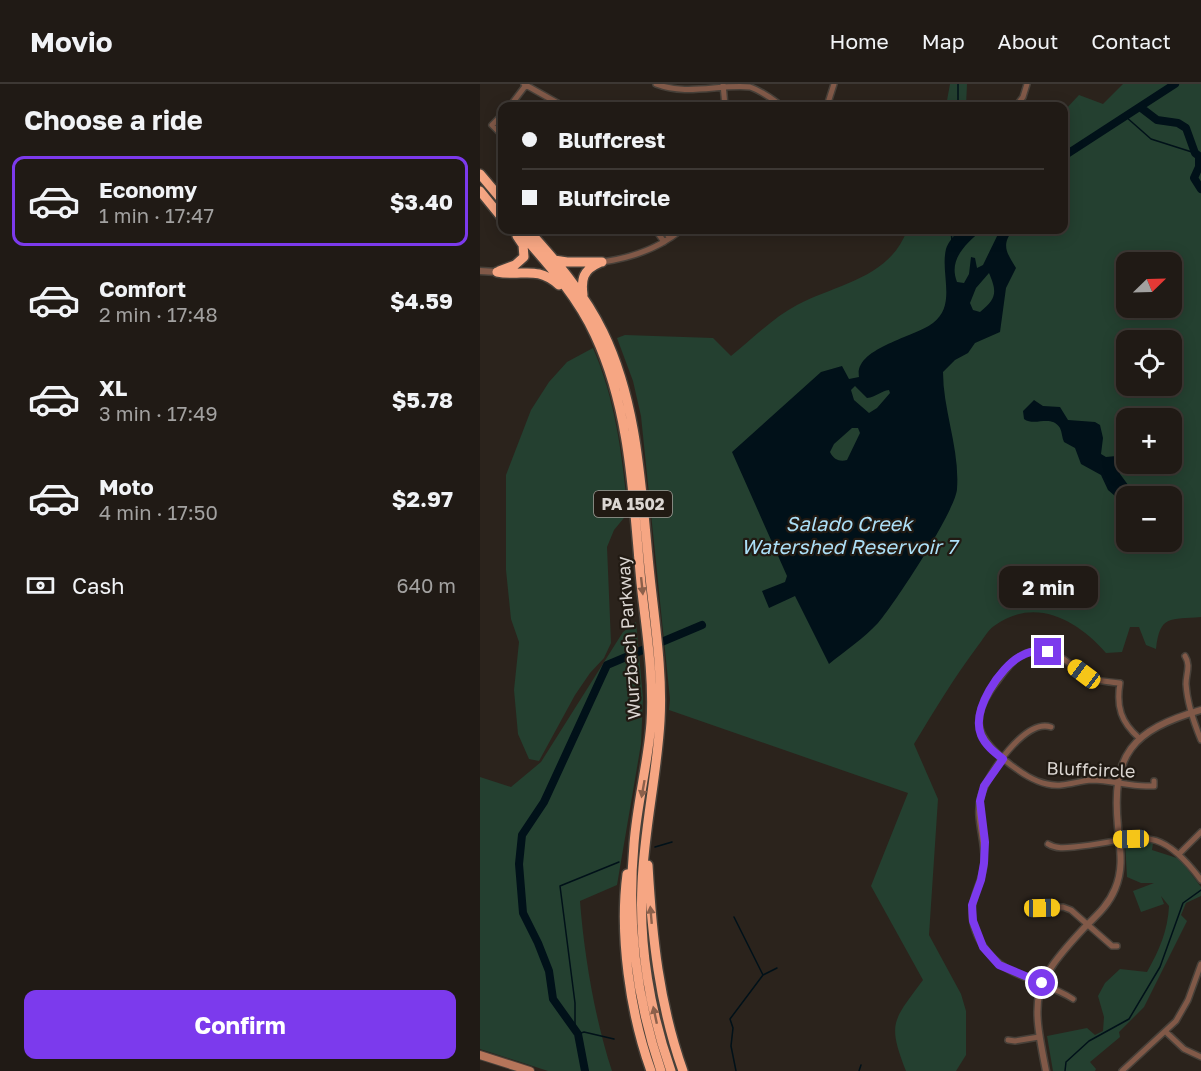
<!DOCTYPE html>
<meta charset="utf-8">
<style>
body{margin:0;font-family:"Golos Text",sans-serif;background:#2d2722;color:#f1f3f6;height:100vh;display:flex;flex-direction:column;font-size:22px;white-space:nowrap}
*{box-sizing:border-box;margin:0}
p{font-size:20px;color:#a2a1a0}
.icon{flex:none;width:33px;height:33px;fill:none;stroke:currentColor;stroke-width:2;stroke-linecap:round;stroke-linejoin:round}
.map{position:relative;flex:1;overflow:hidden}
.side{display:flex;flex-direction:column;background:#201a15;width:480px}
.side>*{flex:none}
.top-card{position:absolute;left:18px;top:18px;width:570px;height:132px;border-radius:12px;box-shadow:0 3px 15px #0003,0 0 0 2px #3d3834;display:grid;align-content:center;height:132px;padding:0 24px;background:#201a15}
.needle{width:39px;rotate:67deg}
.fabs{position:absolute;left:636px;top:168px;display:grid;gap:12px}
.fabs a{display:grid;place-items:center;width:66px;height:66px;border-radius:12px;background:#201a15;box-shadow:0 3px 15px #0003,0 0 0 2px #3d3834;font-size:30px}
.end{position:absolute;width:27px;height:27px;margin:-14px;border:8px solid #7c3aed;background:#fff;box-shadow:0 0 0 3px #fff}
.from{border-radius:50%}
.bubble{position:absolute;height:42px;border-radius:12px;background:#201a15;box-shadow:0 3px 15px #0003,0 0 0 2px #3d3834;font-size:20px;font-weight:700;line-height:42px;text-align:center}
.car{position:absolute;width:18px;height:36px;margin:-18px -9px;border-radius:8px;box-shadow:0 0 4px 2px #0007;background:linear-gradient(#f5c518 24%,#345 0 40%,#f5c518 0 76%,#345 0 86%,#f5c518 0)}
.top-card b{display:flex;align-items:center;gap:21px;height:57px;font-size:22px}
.top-card b+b{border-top:2px solid #3d3834}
.top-card i{width:15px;height:15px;background:#f1f3f6}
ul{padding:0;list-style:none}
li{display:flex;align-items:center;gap:18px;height:90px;margin:0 12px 9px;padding:0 12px;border:3px solid transparent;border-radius:12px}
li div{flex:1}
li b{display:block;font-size:22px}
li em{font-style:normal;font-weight:700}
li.active{border-color:#7c3aed}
li>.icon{width:54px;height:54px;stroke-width:1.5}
h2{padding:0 24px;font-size:27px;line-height:72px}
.pay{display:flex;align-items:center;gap:15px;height:66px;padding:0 24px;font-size:22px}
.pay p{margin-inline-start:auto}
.action{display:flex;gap:12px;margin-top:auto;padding:12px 24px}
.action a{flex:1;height:69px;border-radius:12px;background:#7c3aed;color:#fff;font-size:24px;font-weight:700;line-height:69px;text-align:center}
header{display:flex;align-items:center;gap:36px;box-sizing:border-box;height:84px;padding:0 30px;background:#201a15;border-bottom:2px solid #3d3834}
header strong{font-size:28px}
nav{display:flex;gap:33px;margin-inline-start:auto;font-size:21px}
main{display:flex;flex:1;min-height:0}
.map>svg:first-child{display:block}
</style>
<header>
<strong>Movio</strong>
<nav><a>Home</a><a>Map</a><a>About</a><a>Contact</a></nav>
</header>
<main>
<section class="side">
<h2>Choose a ride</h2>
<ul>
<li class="active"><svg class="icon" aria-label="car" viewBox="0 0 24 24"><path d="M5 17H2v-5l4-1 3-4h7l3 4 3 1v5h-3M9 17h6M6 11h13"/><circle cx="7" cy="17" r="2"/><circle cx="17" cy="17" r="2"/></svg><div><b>Economy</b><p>1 min · 17:47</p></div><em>$3.40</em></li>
<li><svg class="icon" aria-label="car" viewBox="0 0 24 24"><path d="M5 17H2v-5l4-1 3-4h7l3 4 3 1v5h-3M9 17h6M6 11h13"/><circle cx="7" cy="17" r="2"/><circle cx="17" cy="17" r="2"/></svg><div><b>Comfort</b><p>2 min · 17:48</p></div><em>$4.59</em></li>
<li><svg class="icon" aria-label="car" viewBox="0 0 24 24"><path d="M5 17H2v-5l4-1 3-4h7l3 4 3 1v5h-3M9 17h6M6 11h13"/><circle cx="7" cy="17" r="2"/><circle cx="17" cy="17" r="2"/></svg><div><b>XL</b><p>3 min · 17:49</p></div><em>$5.78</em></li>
<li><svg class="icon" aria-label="car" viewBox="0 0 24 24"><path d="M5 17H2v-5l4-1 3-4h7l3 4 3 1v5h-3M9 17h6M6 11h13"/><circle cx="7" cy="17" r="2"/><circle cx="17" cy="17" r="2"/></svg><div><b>Moto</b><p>4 min · 17:50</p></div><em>$2.97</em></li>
</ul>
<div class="pay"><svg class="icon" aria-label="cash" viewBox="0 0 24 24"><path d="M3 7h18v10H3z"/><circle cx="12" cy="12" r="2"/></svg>Cash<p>640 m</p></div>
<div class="action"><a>Confirm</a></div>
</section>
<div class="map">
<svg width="721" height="987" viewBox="0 0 721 987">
<rect width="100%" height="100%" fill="#2b231c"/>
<path fill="#244030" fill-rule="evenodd" d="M470,0H487L486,22H466Z
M643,0H721V533C690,536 680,530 676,565L666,561L659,543H650L642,568L626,569C597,536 555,512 514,542C507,547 502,557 497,563C474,594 454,627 434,660L458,715L449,851L481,910L486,927V971L476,987H426C407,938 413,937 443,896L391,802L428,709L189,626L190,615L161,332L153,297L137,254L145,251L233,254L251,272C272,255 294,233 317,221C357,200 410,194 427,146H584V27L599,11L623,20ZM646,178H692V224H646ZM646,256H692V302H646ZM646,334H692V380H646ZM646,412H692V458H646Z
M113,264C136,317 142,371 148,429L134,446L127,463L131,559L124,574L110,589L95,611L59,677L49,675L38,650L34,606L39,558L31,535L26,486V391L51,326L69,298L87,278Z
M156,538L163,614L161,660L137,801L100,817C104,870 115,936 132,987H68L0,965V693L31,703L61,678L143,548Z
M661,757L673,759L672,766L700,775L721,803V812L706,819L701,831L707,837L664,923L639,948L640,953L610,978L616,985L615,987H573L567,952L607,944L615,951L623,947L624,933L618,912L625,899L640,885L667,888C679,867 688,846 689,822L681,812L684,820L661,828L653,807L674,799H661L647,793L645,759Z"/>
<path fill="#011119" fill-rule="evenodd" d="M479,146H502C486,160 468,175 477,198L484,199L489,190L491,173L495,174L497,184L503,181L520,146H533C520,162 528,170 536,184L526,204L520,248L495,259L488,269L475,276L463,288C463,327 480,365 477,405C476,426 414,521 398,539C384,554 365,567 349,580L315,512L289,524L282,507L305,498L307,492L252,368L341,288L362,282L369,295L379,293C374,264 433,254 453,239C477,221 460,190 466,165C468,158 474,152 479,146ZM509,189C517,208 517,214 500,228L493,226L490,219L496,204ZM375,302L387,314C396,313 401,307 409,306L410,309L397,324L389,329L374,316L371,306ZM372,344H378L380,349L367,376C360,378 354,376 350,368L354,360Z
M554,316L563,322L580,323L588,336L615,338L620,341L623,354L621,370L626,373L636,372L640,390L654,409L635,412L628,406L621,391L601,380L595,364L584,358C582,354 582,348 580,344C571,330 555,343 544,335L543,327Z"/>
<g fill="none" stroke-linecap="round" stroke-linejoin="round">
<path stroke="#011119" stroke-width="1.5" d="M478,0V22
M645,32L671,55L715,69
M471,146L472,157
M175,763L192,758
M254,833L283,891L250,935L253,944L251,962L256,987
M283,891L297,884
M95,945V919L80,802L139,778
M98,950L104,948L134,955
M379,987L381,981
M585,987L586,978L609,957L649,935L680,883L703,819L721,806"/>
<path stroke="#011119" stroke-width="8" d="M660,23L677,36L698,39L706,44L715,69L719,72V83L714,94L721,105
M584,72L695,0
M105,987L98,950L73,915L69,887L58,859L43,829L39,780L42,751L64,718L127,581L222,541"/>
<defs>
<path id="minor" d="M44,0L83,22
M176,0C207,12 239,0 270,3C282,7 292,15 302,22
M243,0L245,22
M30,22L46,1
M347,22L354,0
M536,22L543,13L547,0
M22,31L12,41L22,51
M176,146L184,158
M184,146L190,154
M122,178C151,174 178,165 201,146
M705,572C711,581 706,590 706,600C707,618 714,639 721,656
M571,643C545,634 507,691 501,712C494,733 506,758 504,780C503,797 491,812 492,829C492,840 497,854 504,863C524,894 564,896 593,915
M659,654C641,638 636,623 640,599C628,598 615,597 605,591C589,581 578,565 557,567C537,568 527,584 516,599C488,636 496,654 531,681C542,689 553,697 567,700C583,704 596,697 612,696C630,696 648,702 666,702H674V697
M568,760C576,765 585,764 594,763C658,757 676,735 721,796
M700,769L721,748
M556,829L562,824L583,823L591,826L632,862H637
M686,948L704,965L721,973
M528,956L535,957L559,953
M642,987L696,937L708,916L721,880"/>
<path id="tertiary" d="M0,187L17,188
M566,987C551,912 551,901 604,844C616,832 628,822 635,805C644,784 640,765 638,743C631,670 652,646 721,626"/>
<path id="secondary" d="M0,971L50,987"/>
<path id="motorway" d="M0,90L22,116
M0,107L22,134
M38,146C66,178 97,211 115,251C151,328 153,415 161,499C166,545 174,592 171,639C168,679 157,719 154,760C147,837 156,914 181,987
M48,146C76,177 105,210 123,248C158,320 161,404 169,483C174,534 183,586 180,637C177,691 164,745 162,800C159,862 170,928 191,987
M74,176L87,178H122
M19,187L35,181L44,173L43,161L37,152
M17,188C43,193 56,181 79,201
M103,211C101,195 103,186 119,179
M168,781C172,852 179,920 203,987
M147,790C139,851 150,929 171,987"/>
</defs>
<use href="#minor" stroke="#474039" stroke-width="8"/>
<use href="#tertiary" stroke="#474039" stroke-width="9"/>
<use href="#secondary" stroke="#474039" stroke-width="10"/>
<use href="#motorway" stroke="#474039" stroke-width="12"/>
<use href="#minor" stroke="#815948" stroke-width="5"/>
<use href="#tertiary" stroke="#815948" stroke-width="6"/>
<use href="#secondary" stroke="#b5755a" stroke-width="8"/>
<use href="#motorway" stroke="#f6a683" stroke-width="9"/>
</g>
<defs><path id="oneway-solid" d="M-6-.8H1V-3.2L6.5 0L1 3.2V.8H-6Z" transform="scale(1.5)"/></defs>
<g fill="#8c604b">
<use href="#oneway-solid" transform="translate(162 502) rotate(84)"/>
<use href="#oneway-solid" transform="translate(163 705) rotate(100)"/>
<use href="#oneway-solid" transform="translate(171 831) rotate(-95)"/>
<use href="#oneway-solid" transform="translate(175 931) rotate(-102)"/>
</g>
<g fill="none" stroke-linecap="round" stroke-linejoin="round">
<path stroke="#7c3aed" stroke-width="8" d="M562,899L519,881L503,863L493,837L492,821L501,796L504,779L505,758L500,717L504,702L523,675C514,668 505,661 501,651C491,626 520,583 541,572C550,567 559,566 568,568"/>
</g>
<g text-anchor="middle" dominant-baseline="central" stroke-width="4.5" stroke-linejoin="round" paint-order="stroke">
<rect fill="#211a13" stroke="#a39e99" stroke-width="1.5" x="114" y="407" width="78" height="26" rx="4.5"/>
<g font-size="16" font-weight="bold" fill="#dbd6d2">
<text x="153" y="420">PA 1502</text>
</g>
<g font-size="18" fill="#dbd6d2" stroke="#211a13">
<text transform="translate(148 554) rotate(-94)">Wurzbach Parkway</text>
<text transform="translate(611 685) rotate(2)">Bluffcircle</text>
</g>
<g font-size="20" font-style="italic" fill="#acdff7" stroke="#211a13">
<text x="369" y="439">Salado Creek<tspan x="369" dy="23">Watershed Reservoir 7</tspan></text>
</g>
</g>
</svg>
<div class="fabs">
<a><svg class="needle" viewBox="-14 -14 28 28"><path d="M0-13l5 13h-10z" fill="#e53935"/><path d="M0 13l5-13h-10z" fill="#a2a1a0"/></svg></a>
<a><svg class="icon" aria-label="locate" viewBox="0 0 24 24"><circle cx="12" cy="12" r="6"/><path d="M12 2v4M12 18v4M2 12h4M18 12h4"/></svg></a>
<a>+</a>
<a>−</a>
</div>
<i class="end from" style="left:562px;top:899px"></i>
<i class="end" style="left:568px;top:568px"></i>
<div class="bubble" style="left:519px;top:482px;width:99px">2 min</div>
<i class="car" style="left:604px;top:590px;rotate:307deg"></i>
<i class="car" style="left:651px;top:755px;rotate:269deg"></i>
<i class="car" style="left:562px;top:824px;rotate:89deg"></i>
<div class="top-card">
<b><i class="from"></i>Bluffcrest</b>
<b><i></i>Bluffcircle</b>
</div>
</div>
</main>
